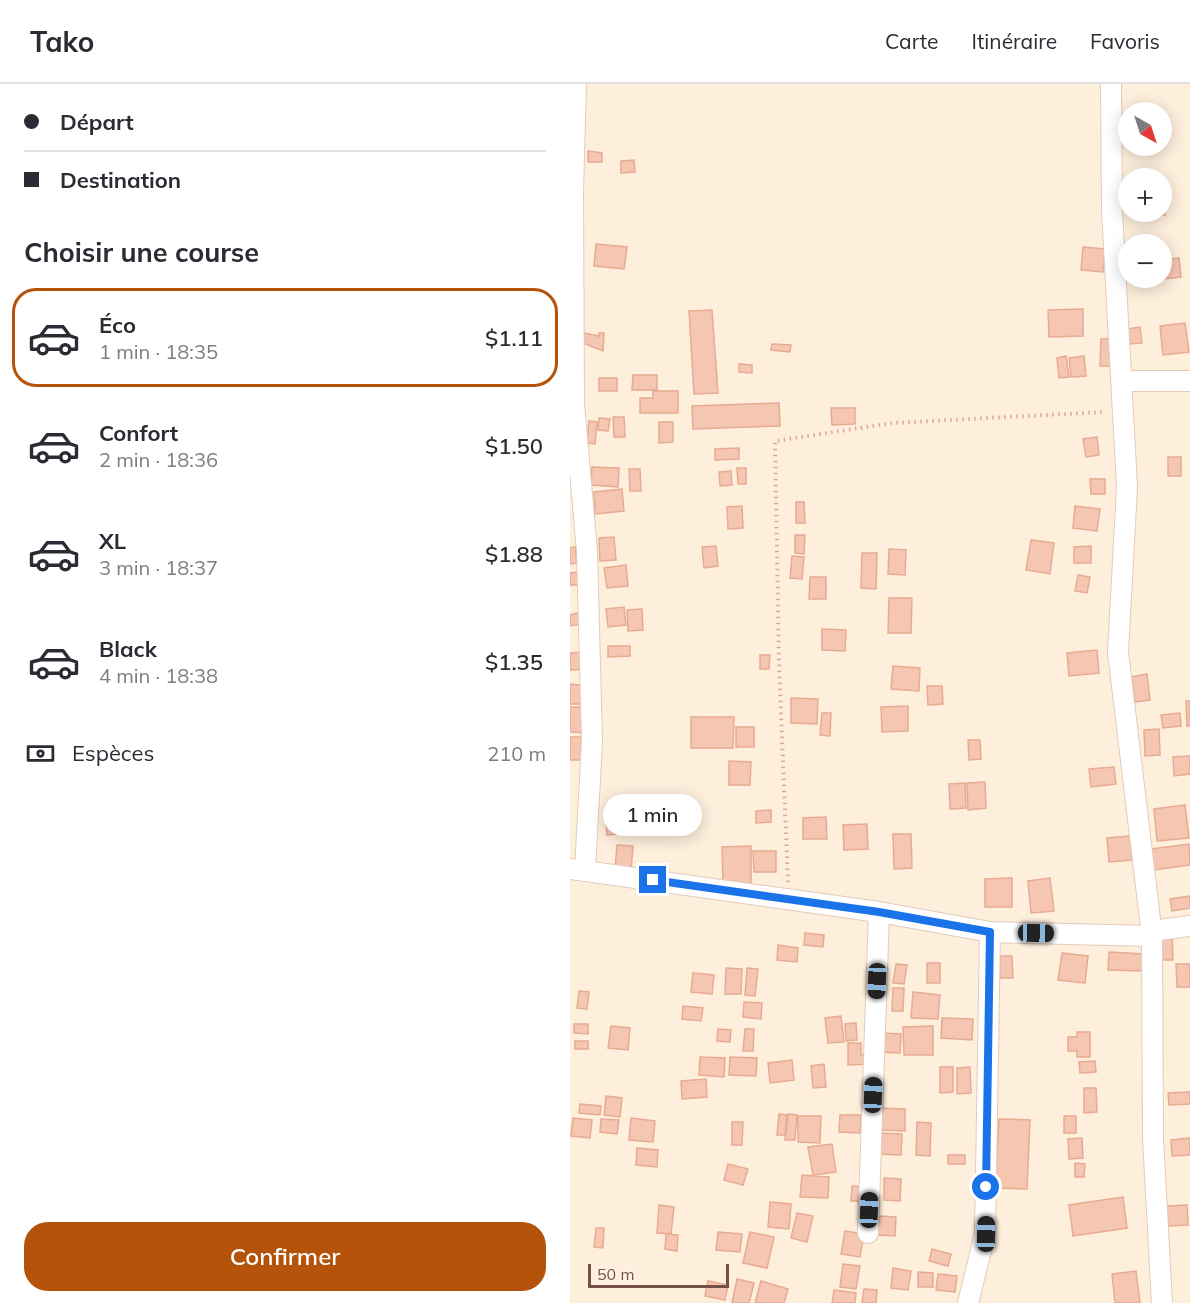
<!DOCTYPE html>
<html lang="fr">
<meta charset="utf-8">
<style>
body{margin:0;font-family:Mulish,sans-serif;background:#f2f2f3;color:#2b2b33;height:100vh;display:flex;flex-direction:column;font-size:22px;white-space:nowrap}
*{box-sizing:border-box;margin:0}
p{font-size:20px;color:#7c7c81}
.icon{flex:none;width:33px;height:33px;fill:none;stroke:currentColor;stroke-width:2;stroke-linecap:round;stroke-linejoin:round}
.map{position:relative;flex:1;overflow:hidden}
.side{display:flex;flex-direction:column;background:#fff;width:570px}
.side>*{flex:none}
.banner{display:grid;align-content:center;height:132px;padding:0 24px;background:#fff}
.needle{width:39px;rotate:141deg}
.buttons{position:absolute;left:548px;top:18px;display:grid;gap:12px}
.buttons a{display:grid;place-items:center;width:54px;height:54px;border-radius:50%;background:#fff;box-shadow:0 3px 15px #0003;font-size:30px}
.scale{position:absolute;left:18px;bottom:15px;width:141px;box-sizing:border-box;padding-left:6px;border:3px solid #745144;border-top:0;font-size:16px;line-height:21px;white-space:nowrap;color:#745144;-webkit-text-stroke:4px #fff2e4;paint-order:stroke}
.end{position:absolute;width:27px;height:27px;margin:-14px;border:8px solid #1a73e8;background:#fff;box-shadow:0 0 0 3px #fff}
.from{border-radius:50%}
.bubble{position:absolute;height:42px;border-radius:21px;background:#fff;box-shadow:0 3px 15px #0003;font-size:20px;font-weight:600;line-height:42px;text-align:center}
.car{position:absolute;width:18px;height:36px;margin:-18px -9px;border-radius:8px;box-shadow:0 0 4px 2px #0007;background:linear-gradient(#222 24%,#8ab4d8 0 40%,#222 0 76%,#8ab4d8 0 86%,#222 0)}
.banner b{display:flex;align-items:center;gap:21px;height:57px;font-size:22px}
.banner b+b{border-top:2px solid #e1e1e2}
.banner i{width:15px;height:15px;background:#2b2b33}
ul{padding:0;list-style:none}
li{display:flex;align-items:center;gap:18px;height:99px;margin:0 12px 9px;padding:0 12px;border:3px solid transparent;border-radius:24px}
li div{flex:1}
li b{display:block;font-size:22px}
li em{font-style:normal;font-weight:600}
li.selected{border-color:#b45309}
li>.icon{width:54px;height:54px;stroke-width:1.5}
h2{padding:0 24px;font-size:27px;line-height:72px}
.pay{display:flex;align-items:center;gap:15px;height:66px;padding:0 24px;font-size:22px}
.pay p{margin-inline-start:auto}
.primary-button{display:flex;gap:12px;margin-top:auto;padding:12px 24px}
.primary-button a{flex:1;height:69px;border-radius:24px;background:#b45309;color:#fff;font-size:24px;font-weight:600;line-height:69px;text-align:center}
header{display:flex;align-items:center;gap:36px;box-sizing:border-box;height:84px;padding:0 30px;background:#fff;border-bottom:2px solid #e1e1e2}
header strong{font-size:28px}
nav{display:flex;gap:33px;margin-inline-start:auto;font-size:21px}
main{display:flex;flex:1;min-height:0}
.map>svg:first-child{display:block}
</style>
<header>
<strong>Tako</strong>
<nav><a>Carte</a><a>Itinéraire</a><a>Favoris</a></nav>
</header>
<main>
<section class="side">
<div class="banner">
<b><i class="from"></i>Départ</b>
<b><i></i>Destination</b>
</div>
<h2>Choisir une course</h2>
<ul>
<li class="selected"><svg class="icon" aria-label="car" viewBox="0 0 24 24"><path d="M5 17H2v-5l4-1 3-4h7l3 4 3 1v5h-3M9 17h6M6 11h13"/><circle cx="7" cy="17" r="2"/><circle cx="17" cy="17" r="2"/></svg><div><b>Éco</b><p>1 min · 18:35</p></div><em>$1.11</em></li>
<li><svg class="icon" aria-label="car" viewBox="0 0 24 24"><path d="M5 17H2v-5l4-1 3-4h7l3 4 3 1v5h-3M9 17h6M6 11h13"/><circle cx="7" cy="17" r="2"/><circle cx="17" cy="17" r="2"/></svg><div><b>Confort</b><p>2 min · 18:36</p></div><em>$1.50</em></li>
<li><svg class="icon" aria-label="car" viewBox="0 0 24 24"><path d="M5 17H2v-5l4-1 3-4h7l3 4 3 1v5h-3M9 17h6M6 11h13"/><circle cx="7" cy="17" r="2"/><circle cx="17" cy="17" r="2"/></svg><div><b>XL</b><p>3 min · 18:37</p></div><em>$1.88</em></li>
<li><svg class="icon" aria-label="car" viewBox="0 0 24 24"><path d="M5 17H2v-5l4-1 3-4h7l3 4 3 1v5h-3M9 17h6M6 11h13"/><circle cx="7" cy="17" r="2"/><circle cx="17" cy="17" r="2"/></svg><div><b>Black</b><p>4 min · 18:38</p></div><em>$1.35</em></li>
</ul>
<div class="pay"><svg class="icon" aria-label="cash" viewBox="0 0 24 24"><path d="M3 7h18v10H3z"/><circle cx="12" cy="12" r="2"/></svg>Espèces<p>210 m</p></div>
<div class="primary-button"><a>Confirmer</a></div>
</section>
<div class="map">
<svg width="620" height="1219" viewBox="0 0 620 1219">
<rect width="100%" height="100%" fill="#feeedc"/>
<path fill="#f5c7b2" stroke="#e8ab91" stroke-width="1.5" d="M18,67L32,69V78H18Z
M64,76L65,88L51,89V77Z
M591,111H594L595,131L574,132L573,128H591Z
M26,160L57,163L54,185L24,182Z
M513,163L535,165L533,188L511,186Z
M609,174L611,193L593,195L591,176Z
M513,225V252L479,253L478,226Z
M142,226L148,309L124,310L119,227Z
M615,239L619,268L593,271L590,242Z
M570,243L572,259L559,260L558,245Z
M14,249L29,252V249H34L33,267L13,259Z
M531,255H542L541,282H530Z
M202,260L221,261L220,268L201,266Z
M496,272L499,293L489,294L487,274Z
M514,272L516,292L501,293L499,274Z
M169,280L182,281V289L169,288Z
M63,291H87V306H62Z
M29,294H47V307H29Z
M83,307H108V329H70V314H83Z
M209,319L210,342L123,345L122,322Z
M261,324H285V340L262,341Z
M43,333H54L55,353H44Z
M29,334L40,335L38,347L28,346Z
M19,337L27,338L25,360L17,359Z
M89,338H103V358L89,359Z
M527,353L529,371L516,373L513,355Z
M169,364V375L145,376V365Z
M598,373H611V392H598Z
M22,383L49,384L48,403L21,401Z
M167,384H176V400H168Z
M59,385H70L71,407H60Z
M161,387L162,401L150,402L149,388Z
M520,395H535V410H521Z
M52,405L54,427L25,430L24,408Z
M226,418H234L235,439H226Z
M172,422L173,444L158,445L157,423Z
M505,422L530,425L527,447L503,444Z
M225,451H235L234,470L225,469Z
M44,453L46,476L30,477L29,454Z
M461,456L484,459L480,490L456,486Z
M146,462L148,482L134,484L132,463Z
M521,462V479H504V463Z
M5,463L7,479L0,480V464Z
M319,465L336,466L335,491L318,490Z
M292,469H307L306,505L291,504Z
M222,472L234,473L232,495L220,494Z
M56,481L58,502L37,504L34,484Z
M8,488L9,501H0V489Z
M508,491L520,493L517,509L505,507Z
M240,493H256V515H239Z
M319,514H342L341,549H318Z
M54,523L56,541L38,543L36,525Z
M72,525L73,546L58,547L57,526Z
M8,529L11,540L0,542V531Z
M252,545L276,546L275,567L252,566Z
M38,562H60V572L38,573Z
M527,566L529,589L499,592L497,569Z
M13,568L15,585L0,586V569Z
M190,571H200L199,585H190Z
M323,582L350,584L349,607L321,605Z
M577,590L580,616L565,618L561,593Z
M0,600L18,602L16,620H0Z
M357,602H372L373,620L358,621Z
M221,614L248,615L247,640L221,639Z
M616,617H620V642H617Z
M338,622V647L312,648L311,623Z
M0,623H19L18,649L0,648Z
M252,629H261L260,652L250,651Z
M610,629L611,642L593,644L591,631Z
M121,633H164L163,664H121Z
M166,643H184V663H166Z
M589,645L590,671L575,672L574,646Z
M0,653H18V676H0Z
M398,656H410L411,675L399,676Z
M620,672V690L604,692L603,673Z
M159,677L181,678L180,701H159Z
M544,683L546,700L521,703L519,685Z
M415,698L416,724L398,726L397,699Z
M395,699L396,724L380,725L379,700Z
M615,721L619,754L587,757L584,725Z
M62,722L64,749L37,751L35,724Z
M73,725H102L101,751H73Z
M201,726V738L186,739V727Z
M256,733L257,755H233V734Z
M297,740L298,765L274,766L273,741Z
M323,750H341L342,784L324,785Z
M560,752L562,776L539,778L537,754Z
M619,760L620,781L584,786L582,765Z
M47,761L63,762L61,787L45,786Z
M181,762V800H153L152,763Z
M183,767H206V788H184Z
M442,794V823H415V795Z
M480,794L484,827L461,829L458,797Z
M620,812V824L602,827L600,815Z
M235,849L254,851L253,863L234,861Z
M590,850H602L603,876H591Z
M208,861L228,864L227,878L207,876Z
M539,868L575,870L574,887L538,886Z
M492,869L518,872L515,899L488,896Z
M430,872H442L443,894H430Z
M357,879H370V899H357Z
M326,880L337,881L334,900L323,899Z
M606,880H620V903H607Z
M156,884L172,885L171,910H155Z
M177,884L188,885L185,912L175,911Z
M123,889L144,891L142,910L121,908Z
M323,904H334L333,927H322Z
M9,907L19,908L17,925L7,924Z
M343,908L370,911L368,935L341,934Z
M174,918L192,919L191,935L173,933Z
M113,922L133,924L131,937L112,935Z
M271,932L274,958L258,959L255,934Z
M372,934L403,935L402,956L371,954Z
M286,939L287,956L276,957L275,940Z
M4,940H18V950L4,949Z
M41,942L60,944L58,966L38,964Z
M363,942V971H334L333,943Z
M148,945L161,946L160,958L147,957Z
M175,945H184L183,967H173Z
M507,948H520V973H507V967H498V953H507Z
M310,949L331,950L330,969L309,968Z
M5,957H18V965H5Z
M278,959H291V971H300V980L278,981Z
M130,973L155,974L154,993L129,991Z
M160,973L187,974L186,992L159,991Z
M222,976L224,996L200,999L198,979Z
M525,977L526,988L510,989L509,978Z
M254,980L256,1003L243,1004L241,982Z
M370,983H383V1008L370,1009Z
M400,983L401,1009L387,1010V984Z
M136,995L137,1013L112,1015L111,997Z
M514,1004H526L527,1028L514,1029Z
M620,1008V1020L599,1021L598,1009Z
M36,1012L52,1014L50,1033L34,1031Z
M10,1020L31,1022L30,1031L9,1029Z
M309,1024L335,1025V1047L309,1046Z
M209,1030L217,1031L215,1051H207Z
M218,1030L227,1031L225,1056H215Z
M270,1031H291L290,1049L269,1048Z
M228,1032H251L250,1059L228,1058Z
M494,1032H506V1049H494Z
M3,1034L22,1036L20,1054L1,1052Z
M61,1034L85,1037L83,1058L59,1056Z
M31,1035L49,1036L47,1050L30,1048Z
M429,1035L460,1036L457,1105L425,1104Z
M162,1038H173L172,1061H162Z
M347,1038L361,1039L360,1072L346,1071Z
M309,1049L332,1050L331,1071L308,1070Z
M512,1054L513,1074L499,1075L498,1055Z
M620,1054V1071L602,1072L601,1056Z
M262,1060L266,1088L243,1091L238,1063Z
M67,1064L88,1066L87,1083L66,1081Z
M378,1071H395V1080H378Z
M505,1079L515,1080L514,1093H505Z
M158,1080L178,1085L173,1101L154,1096Z
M232,1091L259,1093L258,1114L230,1113Z
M314,1094L331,1095L330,1117L314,1116Z
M282,1102L295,1103L294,1117H281Z
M553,1113L557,1144L503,1152L499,1121Z
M200,1118L221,1120L219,1145L198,1143Z
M89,1121L104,1123L101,1150L87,1149Z
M617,1121L618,1141L598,1142L597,1122Z
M227,1129L243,1132L237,1158L221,1154Z
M309,1132L326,1133L325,1152L308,1151Z
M26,1144H34L33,1164L24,1163Z
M275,1147L294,1150L290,1173L271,1170Z
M148,1148L172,1150L170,1168L146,1166Z
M180,1148L204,1153L197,1184L173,1179Z
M96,1150L108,1151L107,1167L95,1165Z
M362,1165L381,1170L378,1182L359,1177Z
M273,1180L290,1182L286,1205L270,1203Z
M323,1184L341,1187L338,1206L321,1204Z
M566,1187L570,1219H545L542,1190Z
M348,1188L363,1189V1203H348Z
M368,1190L387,1192L385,1208L366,1206Z
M167,1195L184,1199L179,1219H162Z
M138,1197L158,1201L155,1216L135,1212Z
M191,1197L218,1205L214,1219H185Z
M294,1205L307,1206L306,1219H292Z
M264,1206L286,1209L285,1219H262Z"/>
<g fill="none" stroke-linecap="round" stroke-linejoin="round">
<defs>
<path id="street" d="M6,0L3,108L4,320L17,467L22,657L15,787
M541,0L542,126L557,403L548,568L582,852L583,1054L592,1219
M551,297H620
M0,785L309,828L420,848L582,852
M582,847L620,842
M298,1149L309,828
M398,1219L415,1150L420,848"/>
</defs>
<use href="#street" stroke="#e3cbbb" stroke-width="22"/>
<path stroke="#d9aa96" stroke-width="4" stroke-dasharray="1.5 4.5" stroke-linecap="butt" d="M218,798L209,580L205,357L323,339L534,328"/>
<use href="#street" stroke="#fff" stroke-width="20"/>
</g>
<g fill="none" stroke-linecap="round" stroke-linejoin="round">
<path stroke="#1a73e8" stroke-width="8" d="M83,796L309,828L420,848L416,1103"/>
</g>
</svg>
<div class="buttons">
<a><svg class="needle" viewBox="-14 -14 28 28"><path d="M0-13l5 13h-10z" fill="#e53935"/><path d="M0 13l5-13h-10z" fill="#7c7c81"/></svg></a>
<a>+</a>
<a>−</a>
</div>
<div class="scale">50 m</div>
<i class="end from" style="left:416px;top:1103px"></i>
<i class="end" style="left:83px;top:796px"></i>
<div class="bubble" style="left:33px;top:710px;width:99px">1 min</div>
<i class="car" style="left:466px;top:849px;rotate:91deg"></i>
<i class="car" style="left:307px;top:897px;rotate:182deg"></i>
<i class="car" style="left:303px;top:1011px;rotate:2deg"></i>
<i class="car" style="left:299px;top:1126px;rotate:2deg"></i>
<i class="car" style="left:416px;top:1150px;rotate:1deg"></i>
</div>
</main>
